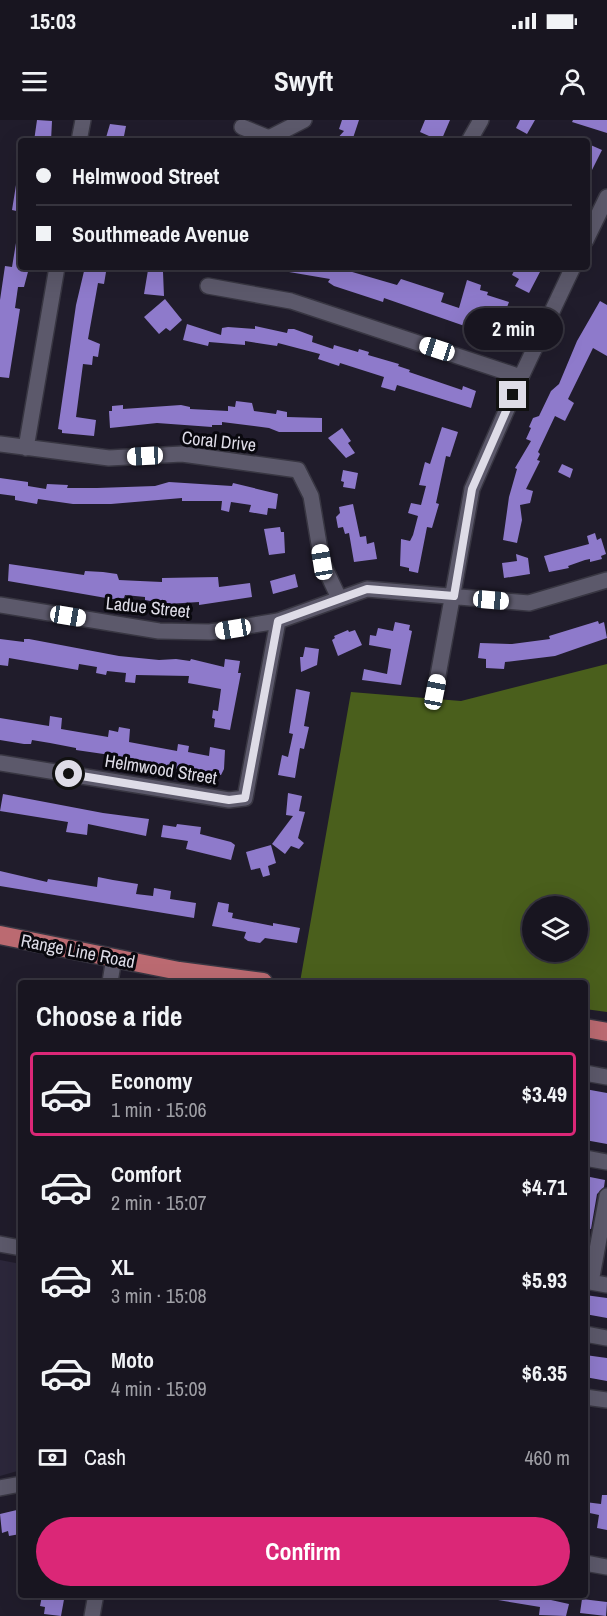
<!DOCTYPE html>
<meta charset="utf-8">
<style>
body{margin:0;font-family:"Archivo Narrow",sans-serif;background:#211e29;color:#f1f3f6;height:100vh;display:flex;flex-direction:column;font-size:22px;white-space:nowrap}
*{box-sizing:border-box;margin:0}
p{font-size:20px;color:#9f9fa5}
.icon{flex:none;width:33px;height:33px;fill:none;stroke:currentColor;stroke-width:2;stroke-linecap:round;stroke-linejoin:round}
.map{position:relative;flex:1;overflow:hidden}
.sheet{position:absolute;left:18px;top:860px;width:570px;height:618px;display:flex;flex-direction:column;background:#181520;border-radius:6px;box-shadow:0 6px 24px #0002,0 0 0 2px #36343e}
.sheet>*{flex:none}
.guide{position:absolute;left:18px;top:18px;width:572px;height:132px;border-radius:6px;box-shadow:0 6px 24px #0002,0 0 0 2px #36343e;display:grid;align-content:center;height:132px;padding:0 18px;background:#181520}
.tools{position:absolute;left:522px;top:776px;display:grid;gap:12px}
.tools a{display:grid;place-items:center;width:66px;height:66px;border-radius:50%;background:#181520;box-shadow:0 6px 24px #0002,0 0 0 2px #36343e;font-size:30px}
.end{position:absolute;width:27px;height:27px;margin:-14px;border:8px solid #dedce7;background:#111;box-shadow:0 0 0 3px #111}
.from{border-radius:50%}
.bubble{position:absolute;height:42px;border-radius:21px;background:#181520;box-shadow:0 6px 24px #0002,0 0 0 2px #36343e;font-size:20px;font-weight:800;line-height:42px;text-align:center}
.car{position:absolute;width:18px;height:36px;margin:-18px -9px;border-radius:8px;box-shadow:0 0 4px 2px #0007;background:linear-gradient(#fff 24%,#345 0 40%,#fff 0 76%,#345 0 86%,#fff 0)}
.guide b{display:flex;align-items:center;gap:21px;height:57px;font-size:22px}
.guide b+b{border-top:2px solid #36343e}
.guide i{width:15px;height:15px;background:#f1f3f6}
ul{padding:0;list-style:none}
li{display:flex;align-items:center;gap:18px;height:84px;margin:0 12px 9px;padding:0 6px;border:3px solid transparent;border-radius:6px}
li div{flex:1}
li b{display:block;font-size:22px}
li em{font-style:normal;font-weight:800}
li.on{border-color:#db2777}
li>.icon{width:54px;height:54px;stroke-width:1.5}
h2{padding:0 18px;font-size:27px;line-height:72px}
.pay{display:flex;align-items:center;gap:15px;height:66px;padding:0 18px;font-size:22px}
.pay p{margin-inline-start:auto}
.primary-button{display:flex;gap:12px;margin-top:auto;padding:12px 18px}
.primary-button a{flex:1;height:69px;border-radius:36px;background:#db2777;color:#fff;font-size:24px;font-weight:800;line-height:69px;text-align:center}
.status{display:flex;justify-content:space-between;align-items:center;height:42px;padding:0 30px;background:#181520;direction:ltr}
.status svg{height:16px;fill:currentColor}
header{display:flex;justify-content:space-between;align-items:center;height:78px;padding:0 18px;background:#181520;font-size:27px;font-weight:800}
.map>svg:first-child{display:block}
</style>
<div class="status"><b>15:03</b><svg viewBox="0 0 49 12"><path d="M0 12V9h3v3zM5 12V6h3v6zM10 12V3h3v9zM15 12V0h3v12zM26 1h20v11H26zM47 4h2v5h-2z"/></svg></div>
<header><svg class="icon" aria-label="menu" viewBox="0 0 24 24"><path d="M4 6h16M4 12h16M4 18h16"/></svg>Swyft<svg class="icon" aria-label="person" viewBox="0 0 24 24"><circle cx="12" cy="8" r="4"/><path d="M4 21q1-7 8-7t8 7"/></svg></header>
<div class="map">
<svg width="607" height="1496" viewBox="0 0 607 1496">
<rect width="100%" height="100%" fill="#201c2b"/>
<path fill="#2c273b" d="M0,1140L21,1144V1350L0,1356Z"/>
<path fill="#4a5f1c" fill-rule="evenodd" d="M607,544V892L585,889V862H300L351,572L461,581ZM532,786H578V831H532Z"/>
<path fill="#8e7acb" d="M37,0L52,1L51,21H34Z
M342,0H359L352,21H335L344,11L339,9Z
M425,0H450L441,21H422L429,16L420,12Z
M520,0H535L527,14L516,8Z
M573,0H607V13L572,2Z
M110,4L126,6L123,21H105Z
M586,23L602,30L586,62Z
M16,65L21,66V92L12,90Z
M16,123L21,124V147L29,148L24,167H18L15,188L20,189L9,258L0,257V180L5,146L12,147Z
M85,147L101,148L100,152H106L104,164L98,163L88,219L100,224L98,237L93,236L92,245L83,244L76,297L96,300L94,316L62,313V310L58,309L76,185Z
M289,147H335L397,165L401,159L444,173L441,182L459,188L467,160L481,165L480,170L488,172L487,175L509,182L504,195L508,196L506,201L512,203L507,219H502L384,178L383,182L334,166L328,162L330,159L289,152Z
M516,147L523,151L525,147L541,150L529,173L515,166L519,159L512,155Z
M148,150L163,152L164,176L144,174Z
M165,179L182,200L170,211L166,208L159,214L144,197Z
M600,181L607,185V236L593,228L568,279L574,283L565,301L555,296L538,332L540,334L537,340L540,341L526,369L533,371L530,383L520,385L522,400L517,423L503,420L509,377L517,349L515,348L531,321L526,319L531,308L529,307L533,298L539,296L551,271L559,264L577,221Z
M187,204L221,215L222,208L228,207L255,209V206L287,213L288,209H294L313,216L312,222L333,229L334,225L358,232L359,229L369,232L368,235L399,244L398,246L410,250L409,252L462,270L463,266L476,271L471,288L397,265L395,271L381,267L384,257L340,243L339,246L318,239L320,234L278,223L277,226L245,221V225L209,222L208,226L183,220Z
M236,281L252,283L254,291L276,294L277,290L287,292V297L322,298V312H279L269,308L222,302V305H212V307L157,303L110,308L109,291H112V286L123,285V289L181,285L190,287V289L228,291V286L235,287Z
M442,307L458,312L450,337L446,336L436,383L439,384L432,408L427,407L418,453L409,451V448L400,446L401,419L410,421L413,415L418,396L408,393L411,383L421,385L426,366L419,365L425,342L430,344Z
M342,308L351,321L348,323L355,333L346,338L328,318Z
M562,344L573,349L570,358L558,352Z
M343,350L358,353L355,369L343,367L344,362L341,361Z
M0,358L28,362V366L46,369L47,364L68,365L67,368H97L155,366L169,362L232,366L233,363L278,374L276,389L268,388L267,395L249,392L251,385L231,382L229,392L221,390L222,381H182V378L111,384H73L38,379L37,384L15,380V376L0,374Z
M353,384L360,417L366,416L367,424L374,422L377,439L354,442L349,413L345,414L343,407L338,408L336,397L340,393L339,387Z
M280,407L281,412H284L285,433L269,435L264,409Z
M595,413L597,420L601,418L606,434L601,436L602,439L590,442V439L585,440L568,446L569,448L549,452L544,436L589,424L587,416Z
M516,434L528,438L530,454L504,458L502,443L517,441Z
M9,444L84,455L85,451L103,452L117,454L119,460L140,461L162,462V458L218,457L219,467L250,463L252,477L199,485V482L167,484L145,480V477L125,475L124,478L112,479L8,461Z
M295,454L298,467L273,474L270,461Z
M598,501L599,504L604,502L607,518L578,528L555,536L505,542L504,549L486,548V539L478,538L480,523L512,524L550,519L549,516Z
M395,502L410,505L409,510L412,511L401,565L362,560L364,549L387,554L391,529L369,525L370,515L376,516L378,508L393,511Z
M348,510L349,512L355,510L362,525L338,536L332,520L335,518L334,516Z
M0,519L24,522V519H29L119,536L159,540L176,539L190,541L191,539L224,547L225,539L240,541L238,553H241L230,610L214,607L215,599L212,598L213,590L218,591L221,569L188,563L189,556L136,555L135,563L125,562L126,553L107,551L106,555L96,553L97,547L79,544L78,550L9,538L8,546L0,545Z
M305,527L319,529L317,545L301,552L300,537H303Z
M296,569L310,572L304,606L309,607L304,629L300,628L295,658L278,655L282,635L288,637L293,614L289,613Z
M50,596L62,598L61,609L108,617L109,610L118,612L119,607L130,609L129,622L177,631L178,624L189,626L188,632L209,636L210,627L225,630L224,649L221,655L185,647L184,650L142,643L138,639L76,630V628L50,623L32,620L31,624H24L0,620V598L49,606Z
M288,673L302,676L299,691L305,692L298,718L304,723L299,729L291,726L285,734L272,724L293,696L286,695Z
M3,674L103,693L149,699L146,716L88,704L87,715L66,712L68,702L0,691Z
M177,704L201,707L200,714L231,722L235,725L231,740L186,729L188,721L161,717L163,705L176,707Z
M271,725L276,743L268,746L270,755L263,757L260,748L251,750L246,732Z
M0,751L47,762L48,759L97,767L98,757L113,760L138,764L136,774L153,776L154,768L171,771L170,779L196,783L194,798L0,766Z
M218,782L229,784L228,792L233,793L232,798L273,806V803L300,808L297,823L265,818L260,823L248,821L244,818L246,812L212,806Z
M585,969L607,973V1024L585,1020Z
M585,1056L605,1060L604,1067L597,1074L591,1109L585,1108Z
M585,1175L607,1178V1198L585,1194Z
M585,1235L607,1238V1261L585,1257Z
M602,1375H607V1410L597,1408L599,1395L585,1392V1382L601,1384Z
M21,1389L20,1414L9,1416L8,1411L2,1413L0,1394Z
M48,1474H65L61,1496L44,1494L45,1487L40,1486L42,1476L47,1477Z
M492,1474L552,1476L551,1480L569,1484L566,1496L539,1495L540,1487L492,1479Z
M582,1479L607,1482L606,1496L580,1493Z"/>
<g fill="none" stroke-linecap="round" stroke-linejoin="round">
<defs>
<path id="minor" d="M242,7L269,18L304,0
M79,21L83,0
M469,21L481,0
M586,120L607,77
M208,166L291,181L521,257
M0,324L109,338L182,334L298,350L311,376L322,442L339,478
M26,328L57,147
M0,485L159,511L210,512L278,501L367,469L529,483L607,460
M435,572L472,369L521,257L573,147
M0,643L229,680L245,678L278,501
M110,862L114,838
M585,953L607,957
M585,1038L607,1042
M0,1124L21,1128
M585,1161L607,1165
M591,1162L607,1076
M585,1214L607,1218
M585,1277L607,1280
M0,1368L21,1364
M585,1443L607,1447
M92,1496L96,1474"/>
<path id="major" d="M0,815L179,851L263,862
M585,908L607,912"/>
</defs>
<use href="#minor" stroke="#383642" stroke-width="18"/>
<use href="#major" stroke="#383642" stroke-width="21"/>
<use href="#minor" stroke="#5c596b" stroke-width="15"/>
<use href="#major" stroke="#bb6a71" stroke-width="18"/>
</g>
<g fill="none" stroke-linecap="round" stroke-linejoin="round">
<path stroke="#dedce7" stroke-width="8" d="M69,654L229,680L245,678L278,501L367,469L454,476L472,369L513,275"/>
</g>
<g text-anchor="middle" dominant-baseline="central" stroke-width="6" stroke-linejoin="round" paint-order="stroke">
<g font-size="18" fill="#dedce7" stroke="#09080e">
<text transform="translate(219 321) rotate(6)">Coral Drive</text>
<text transform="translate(148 487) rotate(6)">Ladue Street</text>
<text transform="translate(161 649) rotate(9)">Helmwood Street</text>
<text transform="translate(78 831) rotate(11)">Range Line Road</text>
</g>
</g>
</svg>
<div class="tools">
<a><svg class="icon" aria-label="layers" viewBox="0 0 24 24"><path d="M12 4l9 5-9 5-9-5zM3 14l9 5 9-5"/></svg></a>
</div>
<i class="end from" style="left:69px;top:654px"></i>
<i class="end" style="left:513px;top:275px"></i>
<div class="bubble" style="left:464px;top:188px;width:99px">2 min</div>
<i class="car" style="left:437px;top:229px;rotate:288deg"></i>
<i class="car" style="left:145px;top:336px;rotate:267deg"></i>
<i class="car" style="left:322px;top:442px;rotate:351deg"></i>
<i class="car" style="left:491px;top:480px;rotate:95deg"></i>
<i class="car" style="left:68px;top:496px;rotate:99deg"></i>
<i class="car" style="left:233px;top:509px;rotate:261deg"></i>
<i class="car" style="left:435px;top:572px;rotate:11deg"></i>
<div class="guide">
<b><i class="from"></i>Helmwood Street</b>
<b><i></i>Southmeade Avenue</b>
</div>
<section class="sheet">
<h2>Choose a ride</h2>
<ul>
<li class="on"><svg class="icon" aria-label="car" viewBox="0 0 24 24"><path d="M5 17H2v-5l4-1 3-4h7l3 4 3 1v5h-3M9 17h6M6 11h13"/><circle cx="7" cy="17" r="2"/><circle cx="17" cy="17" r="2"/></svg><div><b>Economy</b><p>1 min · 15:06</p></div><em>$3.49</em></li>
<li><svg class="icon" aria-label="car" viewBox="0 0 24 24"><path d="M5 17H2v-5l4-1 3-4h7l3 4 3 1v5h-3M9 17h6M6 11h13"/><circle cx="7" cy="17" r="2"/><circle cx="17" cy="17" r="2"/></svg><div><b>Comfort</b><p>2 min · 15:07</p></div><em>$4.71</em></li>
<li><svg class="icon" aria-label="car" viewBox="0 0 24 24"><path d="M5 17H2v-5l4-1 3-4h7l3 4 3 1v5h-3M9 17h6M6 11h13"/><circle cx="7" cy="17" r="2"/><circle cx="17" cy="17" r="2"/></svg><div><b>XL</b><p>3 min · 15:08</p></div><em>$5.93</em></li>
<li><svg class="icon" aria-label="car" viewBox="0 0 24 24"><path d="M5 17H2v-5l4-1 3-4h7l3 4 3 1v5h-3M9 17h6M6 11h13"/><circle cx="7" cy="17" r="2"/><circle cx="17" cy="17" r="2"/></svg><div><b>Moto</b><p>4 min · 15:09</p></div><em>$6.35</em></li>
</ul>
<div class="pay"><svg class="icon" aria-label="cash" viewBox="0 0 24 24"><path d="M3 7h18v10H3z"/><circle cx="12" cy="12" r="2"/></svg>Cash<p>460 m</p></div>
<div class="primary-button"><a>Confirm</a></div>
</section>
</div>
